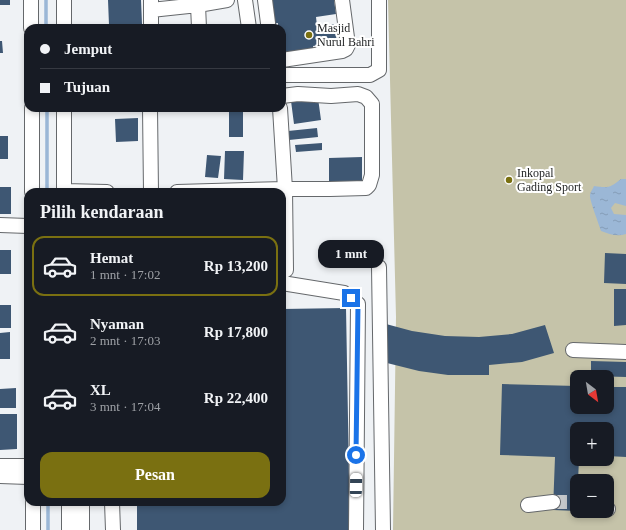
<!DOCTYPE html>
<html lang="id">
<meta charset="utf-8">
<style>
body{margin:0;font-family:"Times New Roman",serif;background:#20242c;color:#f1f3f6;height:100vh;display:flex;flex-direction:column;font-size:15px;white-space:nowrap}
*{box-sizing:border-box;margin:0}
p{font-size:13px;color:#9ea1a6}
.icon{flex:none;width:22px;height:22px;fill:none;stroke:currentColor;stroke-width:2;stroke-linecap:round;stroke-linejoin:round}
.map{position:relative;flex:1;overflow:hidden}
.side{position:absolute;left:24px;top:188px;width:262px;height:318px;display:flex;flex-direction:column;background:#171b24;border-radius:12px;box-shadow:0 2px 6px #0003}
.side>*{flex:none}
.top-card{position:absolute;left:24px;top:24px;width:262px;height:88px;border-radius:12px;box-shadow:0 2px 6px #0003;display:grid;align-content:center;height:88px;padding:0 16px;background:#171b24}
.needle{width:26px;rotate:149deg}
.tools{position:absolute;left:570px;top:370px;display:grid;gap:8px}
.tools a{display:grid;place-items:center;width:44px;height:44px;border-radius:8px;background:#171b24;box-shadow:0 2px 6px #0003;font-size:20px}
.end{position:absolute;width:18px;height:18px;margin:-9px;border:5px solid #1a73e8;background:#fff;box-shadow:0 0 0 2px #fff}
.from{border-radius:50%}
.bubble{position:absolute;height:28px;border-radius:12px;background:#171b24;box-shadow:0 2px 6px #0003;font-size:13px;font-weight:800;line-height:28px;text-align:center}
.car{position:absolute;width:12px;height:24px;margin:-12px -6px;border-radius:5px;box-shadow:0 0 3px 1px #0007;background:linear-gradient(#fff 24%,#345 0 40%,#fff 0 76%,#345 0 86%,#fff 0)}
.top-card b{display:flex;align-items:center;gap:14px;height:38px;font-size:15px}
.top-card b+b{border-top:1px solid #363941}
.top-card i{width:10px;height:10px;background:#f1f3f6}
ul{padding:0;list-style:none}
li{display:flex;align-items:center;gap:12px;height:60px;margin:0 8px 6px;padding:0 8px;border:2px solid transparent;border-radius:12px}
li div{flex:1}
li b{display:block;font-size:15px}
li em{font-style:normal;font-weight:800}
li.on{border-color:#7a7011}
li>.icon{width:36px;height:36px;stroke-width:1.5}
h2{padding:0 16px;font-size:18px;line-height:48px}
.button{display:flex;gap:8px;margin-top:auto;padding:8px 16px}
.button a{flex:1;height:46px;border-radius:12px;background:#7a7011;color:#fff;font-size:16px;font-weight:800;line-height:46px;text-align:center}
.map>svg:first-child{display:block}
</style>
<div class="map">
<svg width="626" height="530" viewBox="0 0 626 530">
<defs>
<pattern id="water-ripples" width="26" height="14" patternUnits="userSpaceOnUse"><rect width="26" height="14" fill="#9bb7d6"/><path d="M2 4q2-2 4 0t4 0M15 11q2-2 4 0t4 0" fill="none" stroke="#859db7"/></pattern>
</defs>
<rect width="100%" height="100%" fill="#eff2f5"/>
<path fill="#c5c3a9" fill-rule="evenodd" d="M388,0H626V530H393L396,317ZM577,377H607V407H577ZM577,429H607V459H577ZM577,481H607V511H577Z"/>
<path fill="url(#water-ripples)" d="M621,179H626V206L615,203L611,208L614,214L626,215V234C617,237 609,234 601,231C599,224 589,199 590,195C590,192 593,189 594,186C608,188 610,188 621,179Z"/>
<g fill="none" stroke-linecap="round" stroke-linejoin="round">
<path stroke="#9bb7d6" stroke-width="3.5" d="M46,0V28
M47,108V192
M48,530V502"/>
</g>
<path fill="#3e5773" d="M0,0H10V5H0Z
M108,0H141L142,24L109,25Z
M269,0H334L336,14L316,17L317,26L334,24L337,42L313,46L314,52L283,57L282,51V28H278V23L273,24Z
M0,41H2L3,53H0Z
M318,98L321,120L294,124L291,101Z
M112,108H141V111H112Z
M229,109H243V137H229Z
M138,118V141L116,142L115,119Z
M317,128L318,137L289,140L288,131Z
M0,136H8V159H0Z
M322,143V150L296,152L295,145Z
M225,151H244L243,180L224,179Z
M207,155L221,156L218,178L205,177Z
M362,157V186H329V158Z
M0,187H11V214H0Z
M0,250H11V274H0Z
M605,253L626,254V284L604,283Z
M614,289H626V325L614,326Z
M0,305H11V328H0Z
M346,308L350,530H137V502H282V309Z
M386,324L412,331L445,336L479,337L512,334L545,325L554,353L522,362L489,365V375H448L419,371L387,363Z
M10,332V359H0V333Z
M591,361L626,362V377L591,376Z
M502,384L577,386V407H607V387H626V457L607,456V429H577V459H579L578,481H577V511L553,510L555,457L500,455Z
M16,388V408H0V389Z
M0,414H17V449L0,450Z"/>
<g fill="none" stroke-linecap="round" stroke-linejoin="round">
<path stroke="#c5c8cb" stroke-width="14" stroke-dasharray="14 7" stroke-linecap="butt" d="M553,502H577"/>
<defs>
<path id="minor" d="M31,0V28
M64,0V28
M245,0L249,28
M265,0L268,23
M198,5L199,28
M151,10L198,5L227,0
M151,28V0
M282,60L342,51L346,49L348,45L342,0
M282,75H370L379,70V0
M32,108V192
M64,108V192
M150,108L151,192
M280,108L285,189L286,270
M64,191L107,192
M177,192L285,189H330L366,188L369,185L372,175V104L366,97L358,94L331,96L298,94L282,96
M0,225L28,226
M379,267L383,530
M282,283L344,293L358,304L356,530
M573,350L626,352
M0,466H28
M0,476L28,477
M33,502V530
M112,502L113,530
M528,505L553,502
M607,509H608
M69,530V502
M82,530V502"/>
</defs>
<use href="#minor" stroke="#65686b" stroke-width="16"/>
<use href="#minor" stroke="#fff" stroke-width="14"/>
</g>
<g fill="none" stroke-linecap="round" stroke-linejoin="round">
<path stroke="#1a73e8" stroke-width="5" d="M351,298L358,304L356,455"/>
</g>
<g fill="#7a7011" stroke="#fff" stroke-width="1.5">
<circle cx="309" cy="35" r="4"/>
<circle cx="509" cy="180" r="4"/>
</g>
<g text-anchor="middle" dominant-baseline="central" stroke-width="4" stroke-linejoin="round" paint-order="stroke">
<g font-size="12" fill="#1e2021" stroke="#fff" text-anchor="start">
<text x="317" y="28">Masjid<tspan x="317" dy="14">Nurul Bahri</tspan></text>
<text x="517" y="173">Inkopal<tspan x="517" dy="14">Gading Sport</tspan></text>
</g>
</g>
</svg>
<div class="tools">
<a><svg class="needle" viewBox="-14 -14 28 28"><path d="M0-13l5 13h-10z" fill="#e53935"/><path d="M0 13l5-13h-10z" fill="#9ea1a6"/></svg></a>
<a>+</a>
<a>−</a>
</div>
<i class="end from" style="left:356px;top:455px"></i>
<i class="end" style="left:351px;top:298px"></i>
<div class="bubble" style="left:318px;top:240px;width:66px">1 mnt</div>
<i class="car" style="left:356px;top:485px;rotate:1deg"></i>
<div class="top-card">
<b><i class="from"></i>Jemput</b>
<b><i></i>Tujuan</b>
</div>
<section class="side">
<h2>Pilih kendaraan</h2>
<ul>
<li class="on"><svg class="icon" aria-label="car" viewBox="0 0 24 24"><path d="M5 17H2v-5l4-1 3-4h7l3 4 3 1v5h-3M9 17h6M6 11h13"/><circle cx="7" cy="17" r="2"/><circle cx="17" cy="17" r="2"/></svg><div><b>Hemat</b><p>1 mnt · 17:02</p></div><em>Rp 13,200</em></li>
<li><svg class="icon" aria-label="car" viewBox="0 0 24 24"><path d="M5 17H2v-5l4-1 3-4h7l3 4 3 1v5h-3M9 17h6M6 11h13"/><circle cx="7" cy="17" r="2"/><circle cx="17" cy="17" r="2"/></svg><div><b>Nyaman</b><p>2 mnt · 17:03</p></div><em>Rp 17,800</em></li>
<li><svg class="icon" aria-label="car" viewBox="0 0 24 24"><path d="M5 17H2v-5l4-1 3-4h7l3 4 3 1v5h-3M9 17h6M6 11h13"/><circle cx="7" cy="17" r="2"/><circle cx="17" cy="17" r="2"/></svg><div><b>XL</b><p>3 mnt · 17:04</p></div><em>Rp 22,400</em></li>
</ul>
<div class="button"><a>Pesan</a></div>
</section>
</div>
